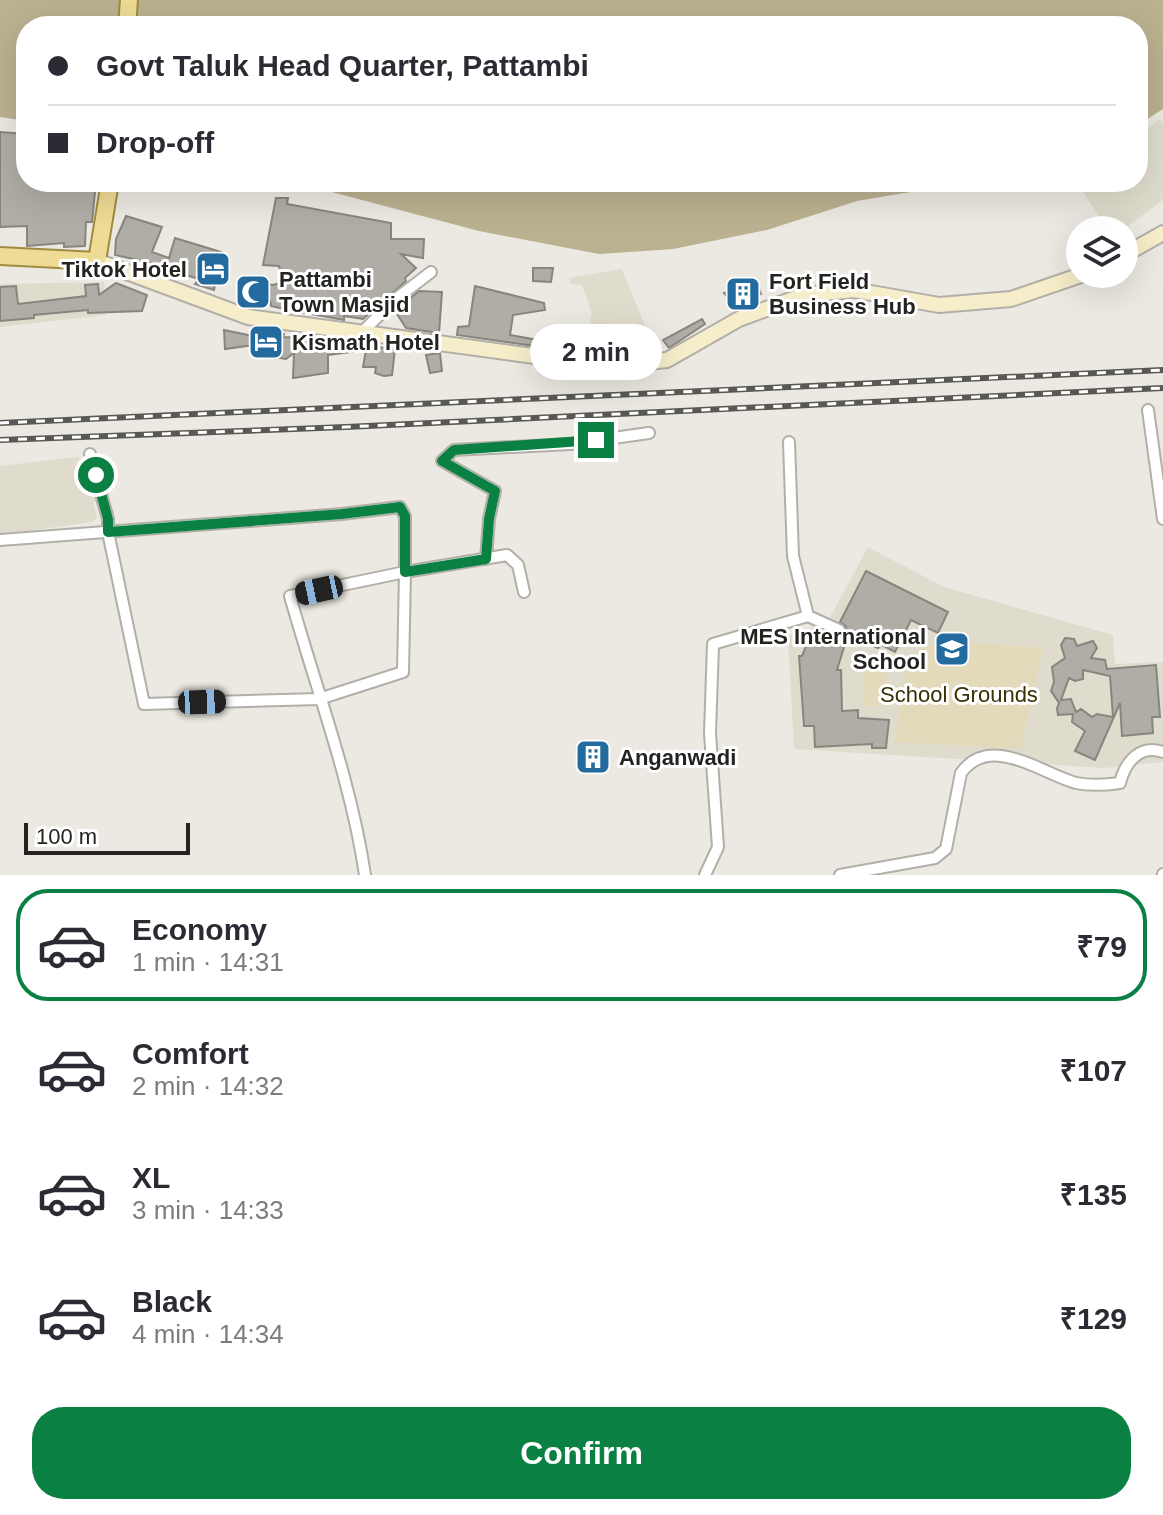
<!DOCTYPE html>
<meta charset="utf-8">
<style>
body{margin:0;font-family:Helvetica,sans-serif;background:#f2f2f3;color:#2b2b33;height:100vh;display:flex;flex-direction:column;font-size:30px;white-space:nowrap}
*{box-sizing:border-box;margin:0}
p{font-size:26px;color:#7c7c81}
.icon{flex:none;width:44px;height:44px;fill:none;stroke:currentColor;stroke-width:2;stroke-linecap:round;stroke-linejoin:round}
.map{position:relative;height:875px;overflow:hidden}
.drawer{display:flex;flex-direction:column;background:#fff;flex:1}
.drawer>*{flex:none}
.hud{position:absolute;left:16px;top:16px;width:1132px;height:176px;border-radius:32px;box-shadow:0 8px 32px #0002;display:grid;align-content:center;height:176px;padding:0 32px;background:#fff}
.tools{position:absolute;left:1066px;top:216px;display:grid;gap:16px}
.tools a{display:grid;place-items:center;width:72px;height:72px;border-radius:50%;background:#fff;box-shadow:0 8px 32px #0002;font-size:40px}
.scale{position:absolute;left:24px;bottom:20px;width:166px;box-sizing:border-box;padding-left:8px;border:4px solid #242320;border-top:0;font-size:22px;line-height:28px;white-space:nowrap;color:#242320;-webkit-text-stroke:6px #fff;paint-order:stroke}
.end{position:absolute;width:36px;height:36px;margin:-18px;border:10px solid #0b8043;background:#fff;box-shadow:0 0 0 4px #fff}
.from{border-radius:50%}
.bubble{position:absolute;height:56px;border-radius:28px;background:#fff;box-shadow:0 8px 32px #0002;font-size:26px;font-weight:700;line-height:56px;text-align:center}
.car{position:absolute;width:24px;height:48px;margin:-24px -12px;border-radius:10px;box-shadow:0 0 6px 2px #0007;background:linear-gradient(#222 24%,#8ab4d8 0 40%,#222 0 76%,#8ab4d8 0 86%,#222 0)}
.hud b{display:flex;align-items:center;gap:28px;height:76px;font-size:30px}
.hud b+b{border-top:2px solid #e1e1e2}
.hud i{width:20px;height:20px;background:#2b2b33}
ul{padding:14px 0 0;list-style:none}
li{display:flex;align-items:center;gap:24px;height:112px;margin:0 16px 12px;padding:0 16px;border:4px solid transparent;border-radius:32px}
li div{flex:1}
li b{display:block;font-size:30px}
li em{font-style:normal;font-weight:700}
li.on{border-color:#0b8043}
li>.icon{width:72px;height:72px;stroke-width:1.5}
.action{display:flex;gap:16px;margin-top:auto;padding:16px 32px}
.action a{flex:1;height:92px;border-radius:32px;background:#0b8043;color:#fff;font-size:32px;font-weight:700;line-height:92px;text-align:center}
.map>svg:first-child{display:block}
</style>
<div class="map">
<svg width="1163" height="875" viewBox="0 0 1163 875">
<rect width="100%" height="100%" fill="#ebe9e1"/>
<path fill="#e0dccd" d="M1159,119L1163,124V200L1128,226L1133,236L1124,242V230H1108L1079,186L1084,182H1138V137Z
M622,269L654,348L609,355L589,325L592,313L582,285L571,284L569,278Z
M104,282L106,315L0,327V284Z
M75,457L84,459L90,487L97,490L98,502H93L97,517L92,522L28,531L19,537L0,538V466Z
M868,547L944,587L1113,635L1115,664L1163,662V762L1104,768L794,749L788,636L828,621Z"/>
<path fill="#e3dabc" d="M946,641L1043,648L1021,749L895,742L907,659L921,648Z
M864,665H887L886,706H864Z"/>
<path fill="#bab190" d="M0,0H1163V109L1138,125V26H26V121L0,117Z
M294,182H970L857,201L767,230L673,249L599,254L479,231Z"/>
<path fill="#afada6" stroke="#87857e" stroke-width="2" fill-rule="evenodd" d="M0,132L26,134V182H96L92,222H86L85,246L64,247V243L27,246V226L0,227Z
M276,198H288L287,204L391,223V239H424L423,258L401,254L416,268L405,278L406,281L363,319L344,316V320L284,309L271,306L270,300L239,303L246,279L273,285L283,282L279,266L263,265Z
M126,216L162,227L152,252L169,258L175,238L221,252L214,290L195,284L199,279L166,269V266L115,255L116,239Z
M533,268H553L551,282L533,281Z
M116,283L147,295L142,311L88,313V310L34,315V318L0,321V287L16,286L18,304L86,296L85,285L98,284L99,295Z
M757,283L761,294L733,304L724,293Z
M475,286L544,303L545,310L513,315L510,335L544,341L545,336L562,339L563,350L457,335L458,327L469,326Z
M419,291L442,292L439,333L406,328L395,311Z
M702,319L705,324L669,348L663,340Z
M224,330L253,336V332L284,334L283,337L313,338V343L337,342L395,349L392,375L384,376L375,373L376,367H363L366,350L328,355V373L293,378L294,353L286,359L254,354V345L225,349Z
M440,353L442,371L430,373L426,355Z
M866,571L948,612L938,633L911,620L895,652L882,645L878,648L848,634L837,670H841L842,711L858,710V718L889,720L886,748H872V744L815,747L814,726H804L799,656H802L809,639L817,634L839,638L846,634V626L840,622Z
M1065,638L1074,639L1077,646L1093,641L1097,648L1091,658L1105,660L1107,669L1156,665L1160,717H1152L1153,733L1122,736L1120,703L1095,760L1075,751L1085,731L1072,722L1073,714L1058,715L1057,708L1059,703L1051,691L1054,682L1052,667L1065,658L1061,645ZM1083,670L1110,676L1113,717L1097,714L1092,717L1081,709L1076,712L1071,699L1061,700L1069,678L1075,681L1083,679Z"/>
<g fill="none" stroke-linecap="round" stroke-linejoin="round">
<defs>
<path id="street" d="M361,333L397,298L431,272
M1148,410L1163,519
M789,442L793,556L808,616
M90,454L108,519V532L144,704L319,699L403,672L405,572L290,596C316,689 351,780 365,875
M0,540L342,514L400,507L405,516V572L507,555L518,565L524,592
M486,559L489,519L495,491L442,461L454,450L570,444L649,433
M705,875L718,847L710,733L713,644L808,616L839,630
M840,875L935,858L946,849L961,773C990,733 1041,773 1076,783C1091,786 1106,785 1120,783C1125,762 1140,744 1163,752
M1163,875V874"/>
<path id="secondary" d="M1124,255L1163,233
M97,261L248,317L607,366L667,360L739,319L804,295L854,290L939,305L1011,299L1084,274"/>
<path id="primary" d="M127,26L129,0
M0,256L97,261L110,182"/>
</defs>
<use href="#street" stroke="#b1afa8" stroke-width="14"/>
<use href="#secondary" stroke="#b1afa8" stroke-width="18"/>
<use href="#primary" stroke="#a08b3e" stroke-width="20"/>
<use href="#street" stroke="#fff" stroke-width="10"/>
<use href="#secondary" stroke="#f6edca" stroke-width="14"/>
<use href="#primary" stroke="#eedb95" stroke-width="16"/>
<defs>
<path id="rail" d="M0,423L1163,370
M0,440L346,427L1163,388"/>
</defs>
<use href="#rail" stroke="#595853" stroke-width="6"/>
<use href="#rail" stroke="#fff" stroke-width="3" stroke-dasharray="9" stroke-linecap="butt"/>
</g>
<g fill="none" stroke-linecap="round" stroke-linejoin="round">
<path stroke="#0b8043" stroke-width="10" d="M96,475L108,519V532L342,514L400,507L405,516V572L486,559L489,519L495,491L442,461L454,450L596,440"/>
</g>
<defs>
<symbol id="hotel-square" viewBox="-11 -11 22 22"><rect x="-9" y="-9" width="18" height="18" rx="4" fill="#236b9f" stroke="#fff"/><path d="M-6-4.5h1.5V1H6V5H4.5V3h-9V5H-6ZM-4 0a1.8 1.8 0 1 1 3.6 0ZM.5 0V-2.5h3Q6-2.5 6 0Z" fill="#fff"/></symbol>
<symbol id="mosque-square" viewBox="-11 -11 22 22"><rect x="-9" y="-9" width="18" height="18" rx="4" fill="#236b9f" stroke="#fff"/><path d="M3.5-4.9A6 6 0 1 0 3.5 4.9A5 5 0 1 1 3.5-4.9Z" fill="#fff"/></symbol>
<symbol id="building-square" viewBox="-11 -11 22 22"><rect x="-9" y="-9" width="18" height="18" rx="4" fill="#236b9f" stroke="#fff"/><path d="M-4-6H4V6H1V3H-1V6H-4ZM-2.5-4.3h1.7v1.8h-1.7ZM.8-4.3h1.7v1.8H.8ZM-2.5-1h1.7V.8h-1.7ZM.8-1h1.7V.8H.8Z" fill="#fff"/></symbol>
<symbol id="school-square" viewBox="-11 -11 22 22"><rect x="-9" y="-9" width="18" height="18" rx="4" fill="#236b9f" stroke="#fff"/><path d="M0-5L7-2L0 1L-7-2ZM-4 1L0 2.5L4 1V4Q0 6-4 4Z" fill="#fff"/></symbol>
</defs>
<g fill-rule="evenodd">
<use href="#hotel-square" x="193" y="249" width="40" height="40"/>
<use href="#mosque-square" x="233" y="272" width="40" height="40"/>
<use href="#building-square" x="723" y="274" width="40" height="40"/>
<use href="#hotel-square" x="246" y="322" width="40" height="40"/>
<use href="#school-square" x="932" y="629" width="40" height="40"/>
<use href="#building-square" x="573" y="737" width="40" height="40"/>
</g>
<g text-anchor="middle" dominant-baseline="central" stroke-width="6" stroke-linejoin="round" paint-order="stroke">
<g font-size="22" font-weight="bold" fill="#242320" stroke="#fff" text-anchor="start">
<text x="187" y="269" text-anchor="end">Tiktok Hotel</text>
<text x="279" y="279">Pattambi<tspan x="279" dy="25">Town Masjid</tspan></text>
<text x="769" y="281">Fort Field<tspan x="769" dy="25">Business Hub</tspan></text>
<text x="292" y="342">Kismath Hotel</text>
<text x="926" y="636" text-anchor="end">MES International<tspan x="926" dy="25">School</tspan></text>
<text x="619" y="757">Anganwadi</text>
</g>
<g font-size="22" fill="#3b3003" stroke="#fff">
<text x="959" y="694">School Grounds</text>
</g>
</g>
</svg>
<div class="tools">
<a><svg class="icon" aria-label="layers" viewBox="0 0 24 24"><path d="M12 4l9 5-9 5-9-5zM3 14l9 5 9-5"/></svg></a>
</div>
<div class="scale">100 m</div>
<i class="end from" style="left:96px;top:475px"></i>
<i class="end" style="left:596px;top:440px"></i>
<div class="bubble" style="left:530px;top:324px;width:132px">2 min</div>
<i class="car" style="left:319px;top:590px;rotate:258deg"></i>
<i class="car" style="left:202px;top:702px;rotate:88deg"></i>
<div class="hud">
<b><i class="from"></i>Govt Taluk Head Quarter, Pattambi</b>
<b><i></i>Drop-off</b>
</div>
</div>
<section class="drawer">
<ul>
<li class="on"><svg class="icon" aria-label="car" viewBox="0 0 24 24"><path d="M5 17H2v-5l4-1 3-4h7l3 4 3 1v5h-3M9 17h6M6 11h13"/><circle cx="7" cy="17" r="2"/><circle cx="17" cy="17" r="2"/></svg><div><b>Economy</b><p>1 min · 14:31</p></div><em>₹79</em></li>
<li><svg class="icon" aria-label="car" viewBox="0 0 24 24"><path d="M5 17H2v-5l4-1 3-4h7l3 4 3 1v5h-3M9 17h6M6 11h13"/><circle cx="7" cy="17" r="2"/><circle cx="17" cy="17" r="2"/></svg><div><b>Comfort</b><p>2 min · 14:32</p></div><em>₹107</em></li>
<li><svg class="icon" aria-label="car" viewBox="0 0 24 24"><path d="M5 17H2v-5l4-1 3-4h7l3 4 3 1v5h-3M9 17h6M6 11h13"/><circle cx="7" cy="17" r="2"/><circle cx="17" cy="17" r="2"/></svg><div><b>XL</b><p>3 min · 14:33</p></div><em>₹135</em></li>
<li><svg class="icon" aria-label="car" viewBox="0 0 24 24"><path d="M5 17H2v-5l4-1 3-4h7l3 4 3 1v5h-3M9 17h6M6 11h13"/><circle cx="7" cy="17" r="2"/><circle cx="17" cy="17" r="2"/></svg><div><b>Black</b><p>4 min · 14:34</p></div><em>₹129</em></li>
</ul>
<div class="action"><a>Confirm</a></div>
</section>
